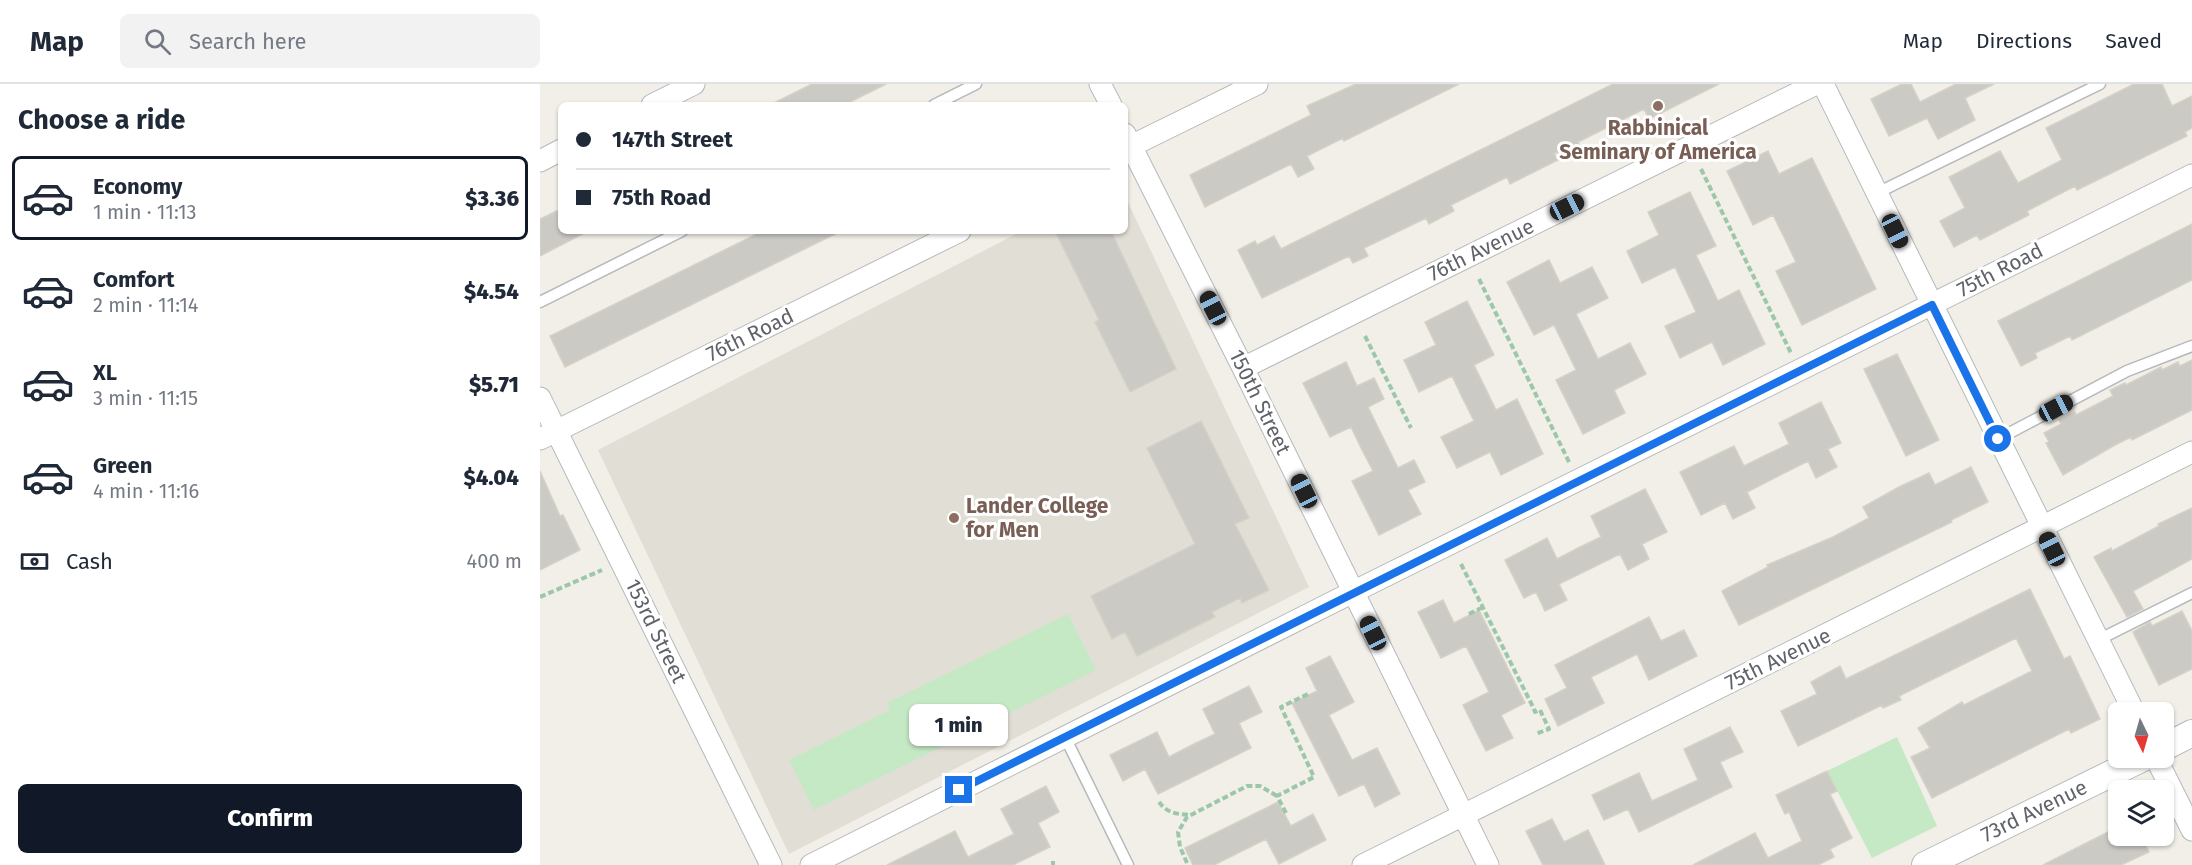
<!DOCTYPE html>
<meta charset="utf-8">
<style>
body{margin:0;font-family:"Fira Sans",sans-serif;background:#f2f2f3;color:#1f2937;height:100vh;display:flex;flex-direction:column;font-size:22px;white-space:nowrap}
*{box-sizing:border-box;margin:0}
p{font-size:20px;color:#747a83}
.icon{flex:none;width:33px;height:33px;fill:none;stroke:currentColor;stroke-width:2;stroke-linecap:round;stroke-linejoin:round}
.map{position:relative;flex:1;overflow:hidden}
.details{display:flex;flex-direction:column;background:#fff;width:540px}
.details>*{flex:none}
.top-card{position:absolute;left:18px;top:18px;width:570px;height:132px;border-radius:9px;box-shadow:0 2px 4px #0004;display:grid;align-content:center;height:132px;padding:0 18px;background:#fff}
.needle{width:39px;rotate:175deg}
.controls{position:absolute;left:1568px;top:618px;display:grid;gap:12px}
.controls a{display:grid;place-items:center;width:66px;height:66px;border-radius:9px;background:#fff;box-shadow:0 2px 4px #0004;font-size:30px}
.end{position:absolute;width:27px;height:27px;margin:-14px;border:8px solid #1a73e8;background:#fff;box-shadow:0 0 0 3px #fff}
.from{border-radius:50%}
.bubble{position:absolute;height:42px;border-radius:9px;background:#fff;box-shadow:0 2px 4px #0004;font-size:20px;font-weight:800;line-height:42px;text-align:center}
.car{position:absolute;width:18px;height:36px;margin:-18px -9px;border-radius:8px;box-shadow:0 0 4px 2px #0007;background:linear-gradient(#222 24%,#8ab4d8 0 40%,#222 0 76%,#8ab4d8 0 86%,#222 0)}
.top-card b{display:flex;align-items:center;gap:21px;height:57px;font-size:22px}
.top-card b+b{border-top:2px solid #e0e1e3}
.top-card i{width:15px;height:15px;background:#1f2937}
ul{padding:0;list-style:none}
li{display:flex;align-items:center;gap:18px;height:84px;margin:0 12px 9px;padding:0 6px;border:3px solid transparent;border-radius:9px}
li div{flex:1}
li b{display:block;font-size:22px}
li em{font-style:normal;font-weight:800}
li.active{border-color:#111827}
li>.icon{width:54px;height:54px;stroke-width:1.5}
h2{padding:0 18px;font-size:27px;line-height:72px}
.pay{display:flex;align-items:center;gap:15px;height:66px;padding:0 18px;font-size:22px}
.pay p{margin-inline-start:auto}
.primary-button{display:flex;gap:12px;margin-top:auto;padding:12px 18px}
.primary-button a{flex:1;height:69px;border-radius:9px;background:#111827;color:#fff;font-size:24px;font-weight:800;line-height:69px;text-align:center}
header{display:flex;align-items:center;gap:36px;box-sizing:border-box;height:84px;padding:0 30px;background:#fff;border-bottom:2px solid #e0e1e3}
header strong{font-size:28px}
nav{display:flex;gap:33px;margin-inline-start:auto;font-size:21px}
.search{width:420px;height:54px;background:#f2f2f3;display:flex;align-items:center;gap:15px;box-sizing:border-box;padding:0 21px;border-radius:9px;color:#747a83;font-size:22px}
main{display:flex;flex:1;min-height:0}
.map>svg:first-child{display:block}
</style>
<header>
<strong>Map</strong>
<div class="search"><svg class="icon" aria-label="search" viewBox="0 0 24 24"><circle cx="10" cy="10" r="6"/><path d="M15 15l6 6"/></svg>Search here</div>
<nav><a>Map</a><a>Directions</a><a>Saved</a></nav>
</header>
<main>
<section class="details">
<h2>Choose a ride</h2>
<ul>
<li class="active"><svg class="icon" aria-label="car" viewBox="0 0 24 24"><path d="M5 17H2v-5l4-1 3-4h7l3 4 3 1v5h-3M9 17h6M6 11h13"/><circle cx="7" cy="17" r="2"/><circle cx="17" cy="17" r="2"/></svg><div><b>Economy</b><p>1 min · 11:13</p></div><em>$3.36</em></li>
<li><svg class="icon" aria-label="car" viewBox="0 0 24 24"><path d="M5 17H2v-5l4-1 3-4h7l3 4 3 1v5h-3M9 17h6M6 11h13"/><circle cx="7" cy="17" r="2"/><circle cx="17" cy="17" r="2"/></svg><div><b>Comfort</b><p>2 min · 11:14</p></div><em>$4.54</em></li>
<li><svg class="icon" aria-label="car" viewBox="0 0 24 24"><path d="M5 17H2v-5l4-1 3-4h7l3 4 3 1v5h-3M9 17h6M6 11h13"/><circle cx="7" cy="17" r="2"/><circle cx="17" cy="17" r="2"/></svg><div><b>XL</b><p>3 min · 11:15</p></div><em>$5.71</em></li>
<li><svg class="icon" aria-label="car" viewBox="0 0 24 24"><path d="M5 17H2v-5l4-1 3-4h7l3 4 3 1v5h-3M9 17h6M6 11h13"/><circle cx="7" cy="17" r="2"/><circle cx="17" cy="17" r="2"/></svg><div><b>Green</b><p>4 min · 11:16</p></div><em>$4.04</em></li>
</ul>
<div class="pay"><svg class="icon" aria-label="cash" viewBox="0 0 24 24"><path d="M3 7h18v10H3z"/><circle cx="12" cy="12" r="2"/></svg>Cash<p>400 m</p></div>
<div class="primary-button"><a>Confirm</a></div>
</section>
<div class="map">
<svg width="1652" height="781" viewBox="0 0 1652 781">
<rect width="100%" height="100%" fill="#f1efe8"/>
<path fill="#e1ded6" d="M585,112L769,503L249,770L58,366L482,147H585Z"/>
<path fill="#c5e8c5" d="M528,530L556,586L274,726L249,676L350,626L347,619Z
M1357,653L1397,742L1332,774L1287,687Z"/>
<path fill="#cccac5" stroke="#d6d1c6" stroke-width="1.5" d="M272,0H346L304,21H230Z
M816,0H919L804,57L803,54L767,72L774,85L758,93L751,80L665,123L650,91L771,31L767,22Z
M1073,0H1179L1109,35L1104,25L1038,58L1040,62L1030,68L1014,69L1018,76L970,100L967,93L911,121L914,127L889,140L886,134L824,164L828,172L813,179L809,172L722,214L698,166L715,157L717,161L734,152L741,165Z
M1362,0H1371L1380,18L1416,0H1454L1425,14L1435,36L1398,55L1387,34L1349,52L1331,15Z
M1594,0H1622L1632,22L1652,12V44L1645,48L1647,52L1537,106L1535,102L1487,127L1489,131L1440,156L1437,151L1414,163L1400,137L1425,124L1409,93L1460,67L1478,99L1522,76L1506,44Z
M1228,67L1239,90L1272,74L1336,205L1262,241L1236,187L1256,178L1245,155L1233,131L1213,141L1187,87Z
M1150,108L1176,162L1156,171L1178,217L1199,206L1225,260L1183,281L1172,258L1140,274L1125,242L1156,228L1135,183L1102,199L1087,167L1119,151L1108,128Z
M21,125V147H48L0,172V135Z
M1652,140V196L1532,256L1530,252L1512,261L1495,269L1497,274L1481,282L1458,237Z
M223,147H301L25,283L10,252Z
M515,147H571L636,285L590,308L555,238L559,236Z
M1009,176L1020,199L1052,183L1068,214L1036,230L1047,252L1058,275L1090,259L1106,290L1074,306L1085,329L1043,350L1016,296L1036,286L1014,241L994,251L967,198Z
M927,217L954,271L934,281L956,326L977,315L1003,370L961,391L950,368L917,384L901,353L934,337L922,313L912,292L879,308L864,276L896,261L885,238Z
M1357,270L1399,356L1366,372L1324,285Z
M1652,276V326L1592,356L1591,353L1575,361L1523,391L1506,359L1509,358L1504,349L1521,340L1519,336L1535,328L1536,331L1573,312L1570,306L1585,299L1586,301L1621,283L1622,286L1638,278L1640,282Z
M806,278L817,302L834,294L844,315L828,323L858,384L874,376L885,398L868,406L881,430L839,451L812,397L833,387L821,364L811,343L790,353L763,299Z
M1281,318L1301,359L1288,365L1297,383L1276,394L1268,377L1207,408L1215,424L1193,435L1185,419L1161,431L1140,388L1194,362L1204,382L1226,371L1249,360L1239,339Z
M661,337L709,434L695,440L729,506L702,519L700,514L672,528L675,533L597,572L585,548L572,555L551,512L655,460L607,364Z
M1431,383L1448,418L1411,436L1412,438L1199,541L1182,507L1228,483L1227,481L1293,453L1329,434L1323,423L1359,403L1389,389L1395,401Z
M0,387L20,432L23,431L40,466L0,486Z
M1105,405L1127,448L1102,460L1109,475L1088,486L1080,470L1019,500L1027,516L1005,527L996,508L984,514L965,476L1007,454L1017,475L1040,463L1061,453L1051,432Z
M1652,424V475L1593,507L1603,525L1587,533L1554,473L1571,464L1572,467L1619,442L1618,440Z
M1490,505L1524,575L1530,572L1560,635L1531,649L1529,645L1392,714L1371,673L1390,664L1378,644L1422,618L1424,621L1492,587L1476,554L1359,612L1361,616L1343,624L1342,621L1258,662L1241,627L1277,610L1271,598L1300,582L1306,595Z
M903,516L914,539L939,526L985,619L961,631L973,654L946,667L923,621L949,608L926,562L901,574L878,528Z
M1642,527L1652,547V585L1619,601L1593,548L1610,538L1612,542Z
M1109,533L1121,557L1144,546L1157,572L1109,596L1097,570L1051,593L1064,619L1018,642L1005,615L1027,604L1015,581Z
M790,572L814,618L789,631L812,676L837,664L860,710L835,723L824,700L799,712L752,619L777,607L766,584Z
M709,602L722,628L699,639L711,664L618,710L605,685L583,697L570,671L617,648L629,673L652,661L675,650L663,625Z
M1190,643L1203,668L1180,678L1192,703L1099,748L1088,725L1064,736L1052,711L1099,689L1112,717L1158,696L1144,665Z
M1287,687L1297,707L1290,710L1312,754L1290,765L1294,773L1278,781H1153L1215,749L1228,774L1262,757L1249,728L1245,730L1236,711Z
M506,702L519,728L498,739L510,763L473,781H347L415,747L428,773L474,750L461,725Z
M738,718L751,742L773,730L786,756L739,780L726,755L674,781H653L645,764Z
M1012,735L1024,758L1048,746L1065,781H1003L986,747Z
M1578,743V752H1601L1609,768L1581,781H1503Z"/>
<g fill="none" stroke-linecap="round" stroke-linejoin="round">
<defs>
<path id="service" d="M394,21L436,0
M1337,109L1560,0
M0,218L142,147
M1458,355L1587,287L1652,262
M1558,556L1652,509
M525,653L588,781"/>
<path id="minor" d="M560,0L571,21
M1283,0L1594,628
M112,21L154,0
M585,50L703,284L948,781
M585,65L717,0
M0,77L21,66
M703,284L1276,0
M0,314L231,781
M0,355L420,147
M1616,674L1652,746
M271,781L813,508L1652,91
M823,781L1652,368"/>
<path id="tertiary" d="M1623,664L1652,649
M1385,781L1603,674"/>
</defs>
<use href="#service" stroke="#b5b8bc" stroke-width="13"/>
<use href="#minor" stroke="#b5b8bc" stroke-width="23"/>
<use href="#tertiary" stroke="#b5b8bc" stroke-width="28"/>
<path stroke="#9cc7a9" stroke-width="4" stroke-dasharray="6 3" stroke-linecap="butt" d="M1161,85L1251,269
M939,195L1030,380
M825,252L871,344
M921,480L993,623L995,628L1000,626L1009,645L995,650
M0,513L62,486
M929,530L943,523
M619,718C627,729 636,730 650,731
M746,729L737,712L774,693L741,623L768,610
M513,777V781
M647,779L640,763L638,748L647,733L707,702H720L737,712"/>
<use href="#service" stroke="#fff" stroke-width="10"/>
<use href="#minor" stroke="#fff" stroke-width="21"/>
<use href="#tertiary" stroke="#fff" stroke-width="26"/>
</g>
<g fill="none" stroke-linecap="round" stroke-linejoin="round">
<path stroke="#1a73e8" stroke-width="8" d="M419,706L1392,221L1458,355"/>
</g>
<g fill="#8d6e63" stroke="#fff" stroke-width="2">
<circle cx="1118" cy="22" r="6"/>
<circle cx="414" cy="434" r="6"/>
</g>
<g text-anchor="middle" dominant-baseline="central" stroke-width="6" stroke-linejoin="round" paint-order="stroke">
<g font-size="21" font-weight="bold" fill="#785e54" stroke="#fff">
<text x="1118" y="44">Rabbinical<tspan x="1118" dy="24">Seminary of America</tspan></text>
<text x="426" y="422" text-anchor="start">Lander College<tspan x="426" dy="24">for Men</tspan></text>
</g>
<g font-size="21" fill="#5f6368" stroke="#fff">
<text transform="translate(941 166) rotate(-26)">76th Avenue</text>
<text transform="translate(1460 186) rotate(-27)">75th Road</text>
<text transform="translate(210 251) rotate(-26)">76th Road</text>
<text transform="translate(720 318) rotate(64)">150th Street</text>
<text transform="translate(116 547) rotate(64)">153rd Street</text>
<text transform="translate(1238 575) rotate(-26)">75th Avenue</text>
<text transform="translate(1494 727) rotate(-26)">73rd Avenue</text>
</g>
</g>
</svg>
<div class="controls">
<a><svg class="needle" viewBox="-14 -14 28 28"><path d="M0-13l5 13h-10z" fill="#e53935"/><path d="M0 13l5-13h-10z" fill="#747a83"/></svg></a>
<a><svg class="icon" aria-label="layers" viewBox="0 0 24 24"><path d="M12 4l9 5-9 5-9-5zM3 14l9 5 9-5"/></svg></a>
</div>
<i class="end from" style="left:1458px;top:355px"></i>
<i class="end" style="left:419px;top:706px"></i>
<div class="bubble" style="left:369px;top:620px;width:99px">1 min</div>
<i class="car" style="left:1027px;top:123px;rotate:64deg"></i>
<i class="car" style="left:1355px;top:147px;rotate:154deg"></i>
<i class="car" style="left:673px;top:224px;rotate:333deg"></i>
<i class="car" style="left:1516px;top:324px;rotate:62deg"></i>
<i class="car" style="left:764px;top:407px;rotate:334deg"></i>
<i class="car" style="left:1512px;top:465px;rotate:334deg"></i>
<i class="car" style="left:833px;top:549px;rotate:334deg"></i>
<div class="top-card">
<b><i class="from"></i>147th Street</b>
<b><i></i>75th Road</b>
</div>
</div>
</main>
